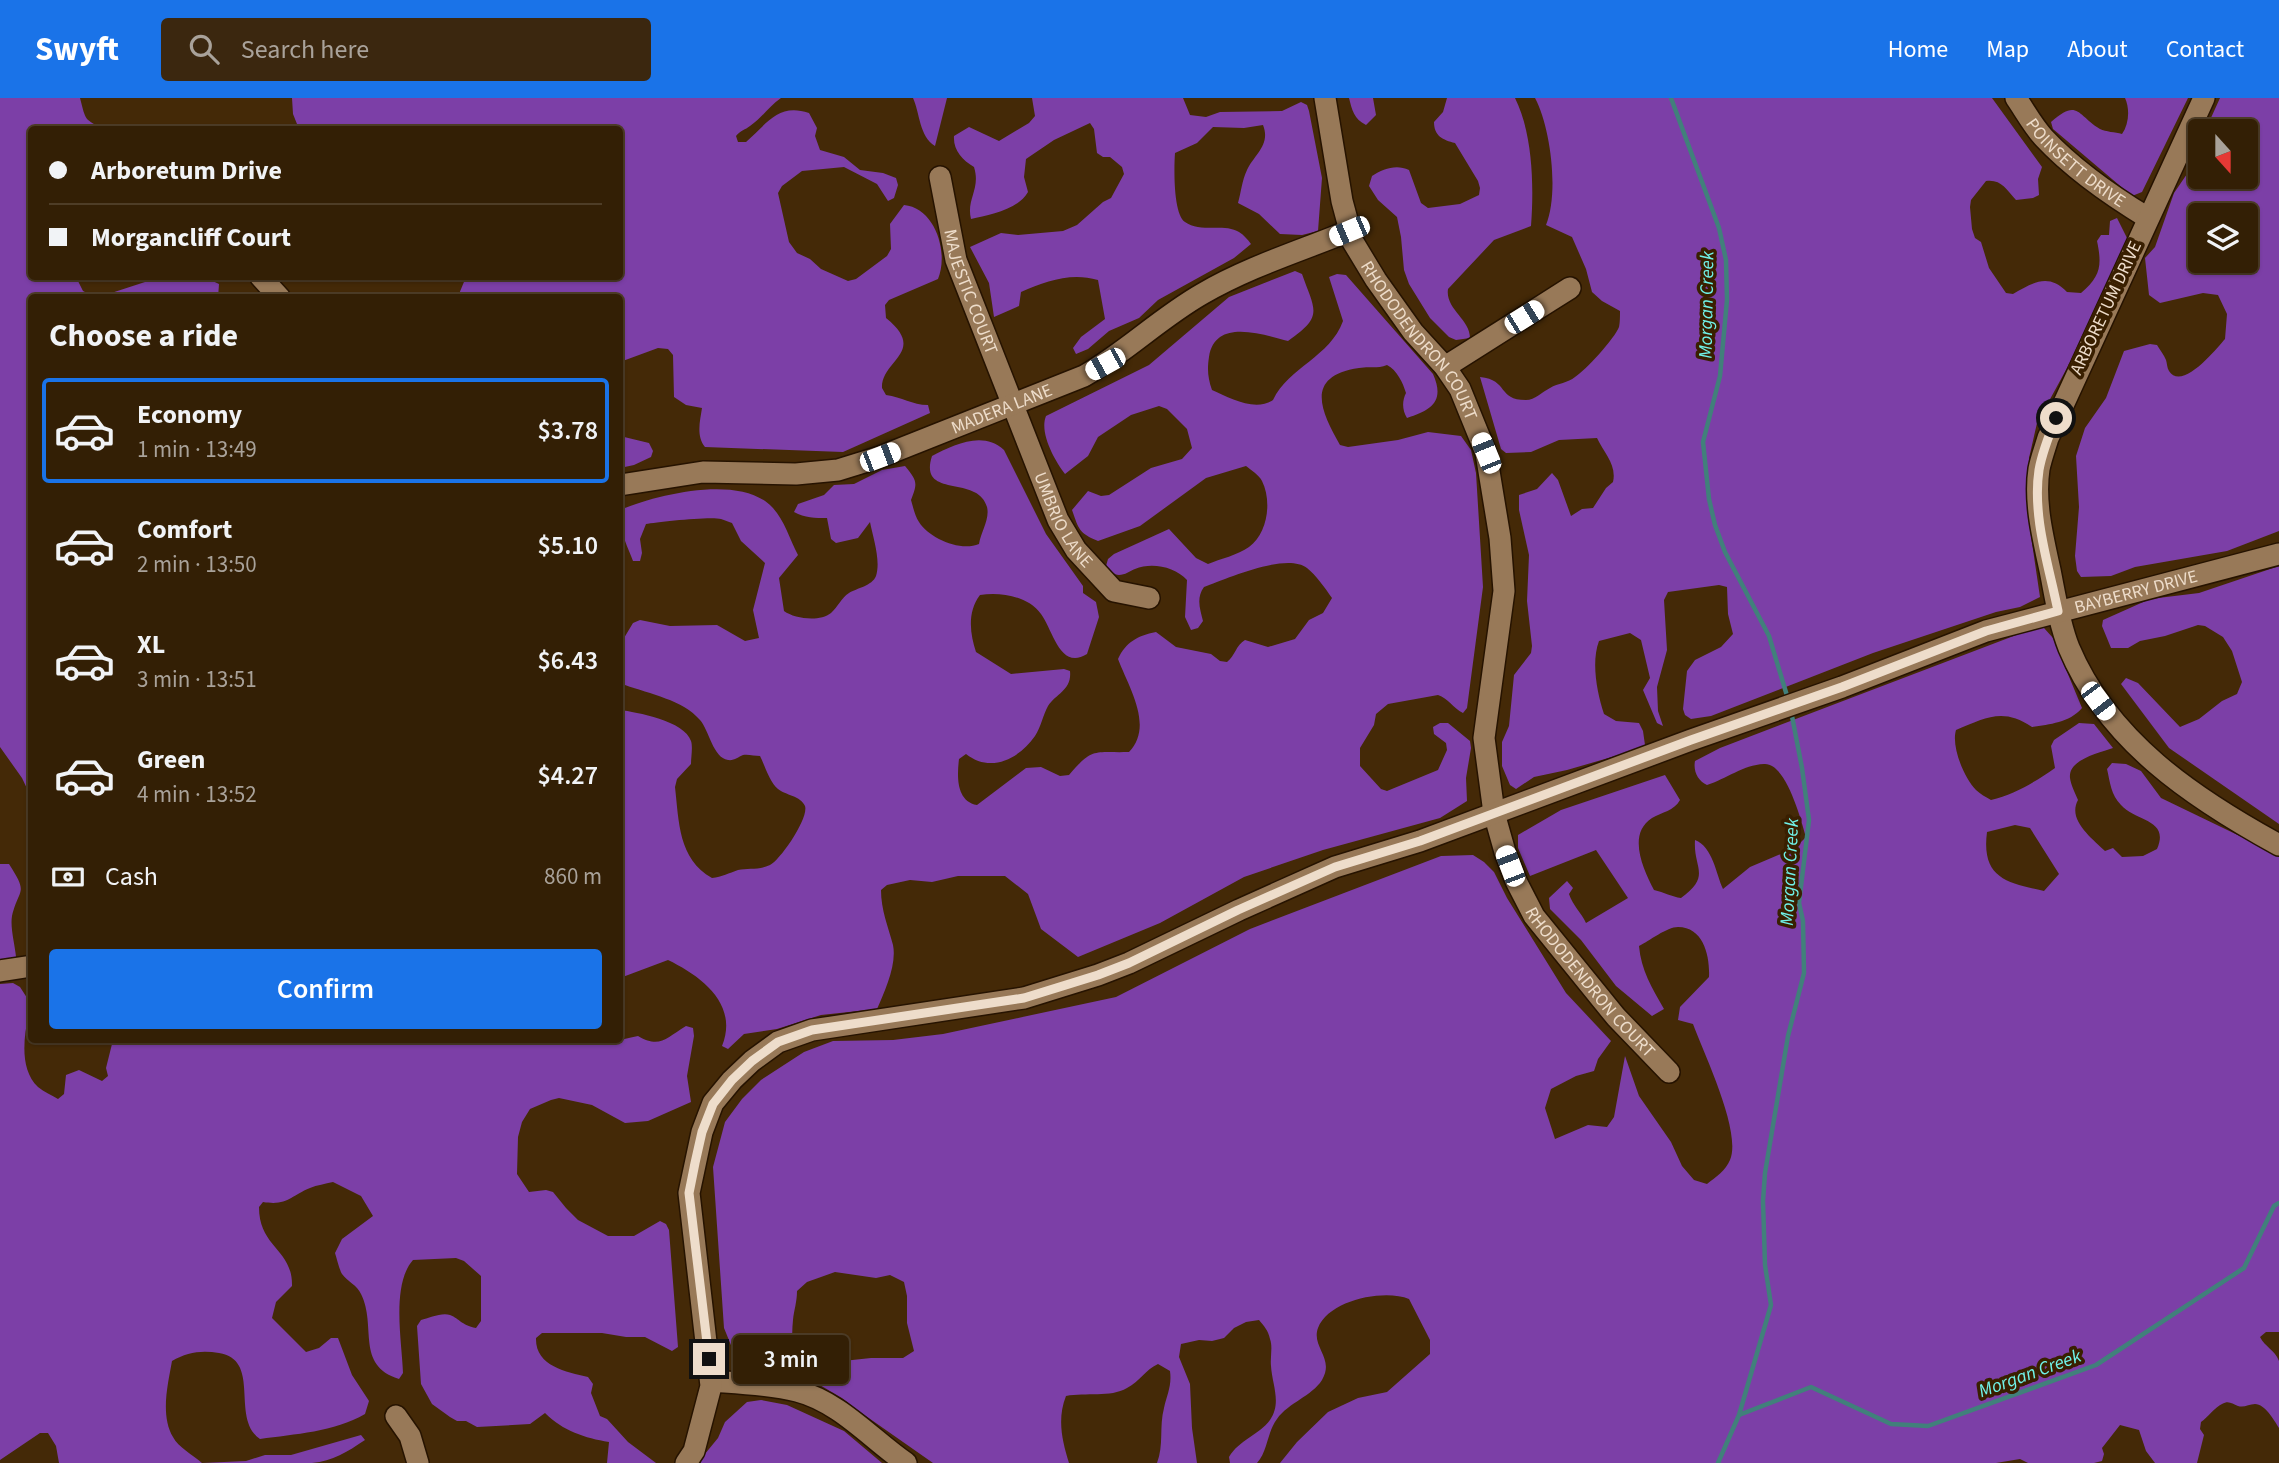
<!DOCTYPE html>
<meta charset="utf-8">
<style>
body{margin:0;font-family:"Source Sans 3",sans-serif;background:#3b270f;color:#f1f3f6;height:100vh;display:flex;flex-direction:column;font-size:26px;white-space:nowrap}
*{box-sizing:border-box;margin:0}
p{font-size:23px;color:#a9a29a}
.icon{flex:none;width:38px;height:38px;fill:none;stroke:currentColor;stroke-width:2;stroke-linecap:round;stroke-linejoin:round}
.map{position:relative;flex:1;overflow:hidden}
.sheet{position:absolute;left:28px;top:196px;width:595px;height:749px;display:flex;flex-direction:column;background:#331f05;border-radius:7px;box-shadow:0 2px 5px #0004,0 0 0 2px #4e3d27}
.sheet>*{flex:none}
.guide{position:absolute;left:28px;top:28px;width:595px;height:154px;border-radius:7px;box-shadow:0 2px 5px #0004,0 0 0 2px #4e3d27;display:grid;align-content:center;height:154px;padding:0 21px;background:#331f05}
.needle{width:46px;rotate:159deg}
.fabs{position:absolute;left:2188px;top:21px;display:grid;gap:14px}
.fabs a{display:grid;place-items:center;width:70px;height:70px;border-radius:7px;background:#331f05;box-shadow:0 2px 5px #0004,0 0 0 2px #4e3d27;font-size:35px}
.end{position:absolute;width:32px;height:32px;margin:-16px;border:9px solid #eeddcb;background:#111;box-shadow:0 0 0 4px #111}
.from{border-radius:50%}
.bubble{position:absolute;height:49px;border-radius:7px;background:#331f05;box-shadow:0 2px 5px #0004,0 0 0 2px #4e3d27;font-size:23px;font-weight:600;line-height:49px;text-align:center}
.car{position:absolute;width:21px;height:42px;margin:-21px -10px;border-radius:9px;box-shadow:0 0 5px 2px #0007;background:linear-gradient(#fff 24%,#345 0 40%,#fff 0 76%,#345 0 86%,#fff 0)}
.guide b{display:flex;align-items:center;gap:24px;height:66px;font-size:26px}
.guide b+b{border-top:2px solid #4e3d27}
.guide i{width:18px;height:18px;background:#f1f3f6}
ul{padding:0;list-style:none}
li{display:flex;align-items:center;gap:21px;height:105px;margin:0 14px 10px;padding:0 7px;border:4px solid transparent;border-radius:7px}
li div{flex:1}
li b{display:block;font-size:26px}
li em{font-style:normal;font-weight:600}
li.on{border-color:#1a73e8}
li>.icon{width:63px;height:63px;stroke-width:1.5}
h2{padding:0 21px;font-size:32px;line-height:84px}
.pay{display:flex;align-items:center;gap:18px;height:77px;padding:0 21px;font-size:26px}
.pay p{margin-inline-start:auto}
.action{display:flex;gap:14px;margin-top:auto;padding:14px 21px}
.action a{flex:1;height:80px;border-radius:7px;background:#1a73e8;color:#fff;font-size:28px;font-weight:600;line-height:80px;text-align:center}
header{display:flex;align-items:center;gap:42px;box-sizing:border-box;height:98px;padding:0 35px;background:#1a73e8;color:#fff}
header strong{font-size:33px}
nav{display:flex;gap:38px;margin-inline-start:auto;font-size:24px}
.search{width:490px;height:63px;background:#3b270f;display:flex;align-items:center;gap:18px;box-sizing:border-box;padding:0 24px;border-radius:7px;color:#a9a29a;font-size:26px}
.map>svg:first-child{display:block}
</style>
<header>
<strong>Swyft</strong>
<div class="search"><svg class="icon" aria-label="search" viewBox="0 0 24 24"><circle cx="10" cy="10" r="6"/><path d="M15 15l6 6"/></svg>Search here</div>
<nav><a>Home</a><a>Map</a><a>About</a><a>Contact</a></nav>
</header>
<div class="map">
<svg width="2279" height="1365" viewBox="0 0 2279 1365">
<rect width="100%" height="100%" fill="#442907"/>
<path fill="#7c3fa7" fill-rule="evenodd" d="M0,0H80C86,23 84,21 104,31L32,32V178L76,179L83,193L95,199L32,200L31,699L22,680L0,649Z
M292,0H781C769,8 762,20 750,28C745,32 741,32 736,38L738,44H746C768,25 778,5 809,15L817,30L815,38L820,52L844,59L860,72L883,75L896,80L898,87L894,100L888,103L877,86L844,69L802,73L782,88L778,95L789,144L797,155L810,161L821,171L848,183L856,181L887,158L891,151L890,126L904,107C935,110 949,154 938,181L889,202L885,207L886,220C928,254 881,262 882,290L886,297C902,299 912,307 928,307L930,315L843,354L705,349C696,338 700,323 702,310L686,307L674,299L673,257L668,251L658,250L620,264V200L454,199L459,196L466,179L620,178V32L299,31L293,16Z
M913,0H947L935,48C919,38 920,15 913,0Z
M1032,0H1183L1190,17L1206,19L1220,14L1282,13L1301,4L1307,7L1309,13L1322,80L1318,133L1302,137L1280,136L1259,116L1238,105C1241,95 1242,82 1247,72C1254,57 1271,47 1263,27L1244,30L1213,29L1197,45L1175,55C1174,69 1173,116 1185,124C1200,135 1225,125 1239,134C1244,137 1248,142 1251,146L1234,160L1158,202L1139,220L1109,233L1088,251L1076,256L1073,250L1081,239L1105,221L1098,182C1071,174 1046,183 1021,194L1019,208L994,219L989,185L970,149L1001,135L1018,137L1063,133L1077,127L1103,104L1111,100L1124,76L1122,69L1110,59H1103L1097,55L1094,31L1090,25L1054,42L1026,61L1024,79L1028,94C1018,112 989,117 971,121C966,101 981,91 974,69C962,62 953,52 954,38L969,29L999,43L1029,25L1035,18Z
M1349,0H1373L1376,17L1366,27C1354,21 1352,12 1349,0Z
M1447,0H1515C1533,36 1534,89 1531,128L1494,142L1448,191C1445,211 1470,221 1470,240L1456,242L1449,239L1430,220L1409,186L1404,172L1401,139L1397,119L1378,102L1369,88L1372,78C1383,71 1396,66 1409,72L1421,105L1428,110L1460,106L1479,97L1480,90L1478,83L1455,45C1443,42 1434,38 1434,24L1443,14Z
M1535,0H1992L2042,69L2038,81L2039,97L2033,100L2016,102C2006,91 2001,81 1986,83L1971,102L1970,109L1972,131L1975,140L1981,144L1989,170L2006,195L2013,196C2033,184 2049,175 2067,194L2081,195C2101,178 2102,167 2097,143L2101,137H2109L2110,123L2117,120L2128,142L2084,239L2037,325L2029,360L2028,418L2040,499L2020,509L1996,514L1873,555L1711,618L1691,621L1685,617L1683,611L1687,573L1695,562L1721,549L1733,536L1728,516L1727,489L1719,487L1668,494L1664,502L1667,552L1657,589L1658,613L1663,628L1657,625L1643,592L1650,580L1641,542L1630,535L1599,543C1591,564 1597,595 1604,616L1616,623L1639,625L1643,633L1645,647L1636,652L1567,672L1534,679L1516,691L1510,687L1502,668V644L1509,628L1514,577L1531,555L1532,548L1527,503L1529,457L1519,412V397L1537,391L1552,375L1558,382L1571,418L1582,411L1593,410L1606,390L1613,384C1617,367 1604,355 1597,340L1559,342L1531,354L1506,355L1501,351L1480,279C1509,282 1497,302 1526,302C1535,302 1542,294 1550,290C1558,285 1568,285 1575,279C1585,273 1615,240 1619,229C1620,225 1620,218 1620,213L1602,203L1592,194L1586,171L1572,139L1546,127C1559,96 1551,30 1535,0Z
M2125,0H2188L2142,94L2132,98L2053,31L2051,24C2078,0 2077,17 2100,31C2106,34 2115,34 2122,36C2129,26 2130,11 2125,0Z
M2220,0H2279V433L2227,453L2135,469L2111,478L2081,479L2077,473L2075,458L2079,409L2076,358L2085,330L2106,300L2124,253L2150,246L2157,247C2160,252 2164,257 2166,262C2167,265 2167,270 2169,273C2182,294 2217,250 2225,241L2227,216L2218,197L2203,195L2160,205L2149,197L2145,160L2155,149L2174,95L2187,76L2200,46V79H2245V33H2205ZM2200,117H2245V163H2200Z
M1295,173L1302,176C1315,213 1324,218 1288,243C1261,236 1215,220 1209,259C1207,272 1208,280 1212,292C1230,300 1255,314 1273,302C1289,269 1330,259 1343,223L1329,179L1337,176L1346,177L1433,276C1445,303 1432,312 1407,320C1402,312 1402,303 1406,295C1403,285 1397,272 1387,267C1377,271 1369,268 1359,270C1305,278 1320,312 1340,347L1348,349L1398,342L1428,334L1461,338L1471,352L1476,375L1483,489L1467,610L1463,615C1453,610 1448,600 1438,597L1388,606L1376,616L1374,627L1360,650V668L1381,691L1387,693L1438,672L1447,652L1446,645L1434,636L1433,629L1440,625H1448L1470,643L1471,650L1466,680L1467,703L1440,720L1323,752L1244,779L1160,825L1078,859L1041,831L1028,796L1005,778H958L932,784L910,782L887,787L881,792C881,812 888,828 893,847C897,866 885,893 877,911L821,917L777,931L744,936L728,951L722,948C739,906 701,878 668,862L620,880V612C636,614 685,623 691,643C693,649 691,659 691,666L677,681L675,689C679,723 678,761 712,780C722,779 729,775 738,772C748,770 760,772 770,767C780,762 809,720 805,708C801,698 785,697 778,691C770,685 765,668 760,658C755,658 748,656 743,657C738,659 734,663 728,662C713,660 709,632 700,622C683,602 650,596 625,587L620,583V556L624,540L633,525L640,522L670,528L717,527L745,543L759,540L753,512L765,465L741,443L732,425C728,424 725,422 721,421C711,418 657,424 646,426L640,441L642,455L640,463H633C627,447 617,429 622,411C659,396 741,376 772,409C784,421 790,442 798,457L779,480L784,513C795,521 820,524 831,515C838,509 841,500 849,495C857,490 872,488 876,478C881,462 873,440 870,424L858,440L836,445L831,441L827,420C815,420 805,420 794,414L798,406L824,397L834,387L854,386L882,372L905,368C917,383 918,384 911,402C913,409 915,418 919,424C929,440 960,454 979,446C981,434 990,421 987,409C978,376 918,402 932,358C953,347 983,332 1004,352L1046,436L1083,488V495L1096,504L1099,519L1087,556C1060,573 1053,532 1041,516C1028,498 1001,494 980,497C967,514 970,536 976,554L1011,576L1064,571L1070,573C1072,592 1057,595 1048,608C1043,617 1041,629 1035,638C1018,662 990,675 966,656L959,661C957,678 956,703 977,707L1026,670L1041,669L1060,678L1069,677C1093,649 1094,655 1129,654C1154,628 1129,590 1118,561C1126,544 1137,538 1156,534L1176,549L1211,556L1220,563L1227,564C1235,558 1236,547 1245,542L1268,549L1295,541L1309,522L1323,515L1332,500C1325,490 1316,477 1307,470C1286,454 1226,481 1204,489C1196,500 1200,511 1203,523L1198,530L1191,532L1185,519L1187,482C1175,469 1152,464 1135,471C1130,473 1125,477 1119,477C1114,477 1110,472 1106,468L1108,461L1114,456L1169,431L1196,460L1208,466C1220,461 1238,457 1249,449C1268,435 1272,403 1262,383C1259,377 1251,372 1246,368L1206,380L1140,428L1098,443C1079,435 1079,432 1072,412L1088,393L1101,398L1109,397L1151,370L1182,361L1192,350L1187,331L1167,311L1159,308L1131,317L1098,339L1088,358L1065,376C1055,363 1039,335 1046,318L1149,267L1229,199Z
M152,179H204L219,186L218,200L99,199L145,184Z
M620,338L649,345L653,353L651,359L634,367L620,370Z
M2279,468V726L2169,650L2121,586L2126,580L2138,585L2180,629L2199,621L2222,603L2237,596L2242,584L2232,553L2223,539L2205,528L2198,527L2165,538L2140,543L2128,550H2111L2102,528L2103,522L2150,501L2199,495Z
M2037,529L2044,530L2053,540L2082,610C2069,625 2050,626 2032,629C2003,609 1985,620 1956,632C1951,648 1964,680 1976,692C1980,696 1986,699 1991,702C2015,696 2035,684 2055,670L2051,648L2054,642L2079,625L2094,626L2113,650C2100,655 2068,661 2070,680C2071,687 2075,695 2078,702C2067,722 2092,740 2105,753L2113,750L2122,759L2143,758L2157,751C2170,721 2136,724 2121,707C2111,697 2110,684 2107,671L2112,665L2126,666L2141,673L2161,700L2248,742L2279,759V1234H2266L2260,1239C2265,1249 2275,1252 2279,1263V1330C2274,1322 2265,1306 2255,1306C2249,1306 2244,1310 2238,1308C2232,1306 2229,1302 2222,1306C2215,1309 2208,1319 2201,1324L2200,1331L2204,1337L2197,1365H2155L2146,1353L2139,1332L2120,1327L2102,1350L2104,1356L2102,1363L2094,1365H2028L2020,1361L1996,1365H1280L1297,1344L1328,1314L1358,1300L1387,1294L1430,1256V1242L1409,1201C1384,1191 1329,1202 1318,1230C1311,1249 1335,1260 1322,1282C1312,1298 1288,1305 1277,1321C1267,1334 1268,1353 1257,1365H1230L1229,1359C1239,1342 1259,1337 1270,1322C1282,1305 1272,1286 1271,1268C1270,1259 1273,1249 1270,1241C1268,1232 1264,1228 1259,1222L1246,1224L1234,1230L1224,1240L1212,1243L1199,1242L1181,1246L1179,1259L1190,1286L1192,1330L1197,1365H1157C1164,1347 1159,1329 1164,1310C1167,1296 1172,1288 1170,1273L1158,1266C1145,1272 1140,1283 1127,1290C1110,1300 1086,1294 1066,1298C1057,1321 1062,1342 1069,1365H933L853,1309C839,1295 821,1291 807,1277L811,1264L818,1253L831,1255L843,1263L871,1260H903L914,1253L907,1225V1198L904,1184L890,1177L876,1180L835,1174L807,1184L797,1193C797,1204 794,1212 793,1222C791,1240 794,1257 789,1275L745,1267L735,1257L724,1230L713,1069L725,1024L742,1001L761,982L804,954L833,943L893,942L943,936L1116,899L1250,831L1441,758L1473,757L1484,764L1494,774L1507,800L1566,895L1611,943L1598,961L1594,973L1576,978L1551,991L1545,1010L1555,1041L1588,1027L1607,1029L1614,1019L1625,958L1639,998L1671,1044L1682,1068L1694,1082L1707,1086C1716,1079 1726,1072 1730,1062C1742,1034 1704,956 1693,926L1678,922L1680,909L1709,879C1710,859 1704,829 1678,829C1667,829 1649,843 1639,848C1641,872 1652,890 1664,911L1652,918L1616,888L1581,842L1550,811L1549,800L1567,783L1573,790L1569,796C1573,808 1581,814 1586,825L1628,800L1596,752L1530,778L1518,750V737L1561,712L1665,677L1680,702C1674,713 1662,714 1652,720C1627,736 1643,771 1654,792C1664,794 1672,799 1681,800C1712,777 1693,771 1695,742C1713,749 1716,776 1723,791L1750,769L1795,750L1806,739C1801,722 1786,664 1764,666C1743,667 1726,681 1707,687C1698,683 1693,673 1695,663L1720,650ZM2015,727L2030,730L2059,776L2044,793C2007,785 1981,780 1987,734Z
M0,766H9C29,797 19,789 12,818C10,830 15,847 16,859L0,864Z
M13,885L20,889L31,906C25,931 17,969 38,989C44,994 52,997 58,1001L64,996L66,977L79,972L102,983L108,978L106,970L113,942H555C576,953 616,943 638,938C660,951 666,940 686,928L693,930L694,938L687,978L691,1004L648,1023L625,1025L592,1007L559,1000L551,1002L530,1011L522,1024L518,1039L517,1076L529,1094L546,1092L553,1094L566,1110L578,1122L608,1138H634L660,1123L666,1126L669,1132L678,1249L672,1253L645,1239H626L602,1235H542L536,1240C535,1268 566,1274 588,1279L593,1286L591,1295L600,1318L607,1321L628,1344L656,1365H607L609,1344C585,1340 563,1333 545,1315L530,1326L477,1329L466,1323H457L450,1319L432,1306L421,1286L417,1228L421,1222C429,1220 442,1214 450,1217C460,1221 461,1227 476,1230L481,1223V1178L464,1163L456,1160L413,1162C391,1187 402,1244 403,1275L399,1281C355,1267 377,1228 361,1196C357,1187 348,1184 342,1176C339,1171 337,1161 335,1155L342,1141L373,1118L361,1098L333,1084C325,1086 317,1087 310,1090C290,1098 288,1108 263,1104L259,1109C259,1150 293,1151 292,1188L276,1204L272,1220L306,1254L319,1250L331,1240H338L352,1277L369,1303L365,1316C334,1334 295,1336 260,1341C230,1320 262,1262 219,1255C202,1252 187,1254 172,1263C168,1286 160,1317 173,1339C178,1349 193,1357 202,1365L246,1363L265,1357H291L361,1337L365,1342C347,1354 333,1363 312,1365H59L56,1348L48,1335H40L0,1362V886Z
M761,1302L787,1307L844,1333L882,1365H701L700,1362L718,1340L725,1324L747,1304Z"/>
<g fill="none" stroke-linecap="round" stroke-linejoin="round">
<path stroke="#41807b" stroke-width="4.5" d="M1671,0L1719,130L1726,162L1727,202L1720,278L1703,344L1709,401L1715,427L1725,454L1769,538L1788,601
M1739,1317L1771,1207L1765,1167L1763,1103L1765,1075L1788,938L1804,875L1803,823L1799,805L1809,722L1802,670L1791,613
M1718,1365L1739,1317L1811,1289L1891,1326L1928,1328L2096,1267L2244,1170L2274,1108L2279,1105"/>
<defs>
<g id="minor">
<path id="s1" d="M1325,0L1342,103L1353,144L1376,182L1413,234L1445,269L1460,291L1486,355L1500,440L1504,493L1484,640L1494,715L1505,754L1516,783L1534,818L1616,919L1669,974"/>
<path id="s2" d="M2016,0C2025,13 2033,28 2044,40C2074,72 2110,97 2148,120"/>
<path d="M2204,0L2048,340C2045,350 2041,361 2039,371C2034,404 2043,440 2050,472C2055,497 2059,525 2069,550C2108,643 2193,700 2279,747"/>
<path id="s3" d="M940,79L956,162L1058,422L1076,452L1114,493L1149,500"/>
<path d="M260,178L280,200"/>
<path d="M1445,269L1570,190"/>
<path id="s4" d="M620,387L703,374L796,376L838,372L880,359L1084,278C1126,254 1160,220 1202,196C1248,169 1300,153 1349,133"/>
<path d="M0,873L32,868"/>
<path d="M711,1283C739,1285 770,1286 797,1293C840,1304 871,1341 906,1365"/>
<path d="M396,1318L410,1338L418,1365"/>
<path id="s5" d="M686,1365L694,1353L711,1288L689,1095L702,1034L713,1005L732,982L752,963L778,944L812,932L1024,900L1098,877L1129,865L1239,812L1335,769L1420,743L1691,642L1842,589L1986,533L2279,456"/>
</g>
</defs>
<use href="#minor" stroke="#261300" stroke-width="24"/>
<use href="#minor" stroke="#987958" stroke-width="21"/>
</g>
<g fill="none" stroke-linecap="round" stroke-linejoin="round">
<path stroke="#eeddcb" stroke-width="9" d="M709,1261L689,1095L695,1065L702,1034L713,1006L732,982L752,963L778,944L812,932L1024,900L1098,877L1129,865L1238,812L1335,769L1420,743L1691,642L1842,589L1986,533L2058,513C2049,468 2032,418 2039,372C2042,355 2049,337 2056,320"/>
</g>
<g text-anchor="middle" dominant-baseline="central" stroke-width="7" stroke-linejoin="round" paint-order="stroke">
<g font-size="18" fill="#eeddcb" stroke="#391f00">
<text stroke="none"><textPath href="#s2" startOffset="89">POINSETT DRIVE</textPath></text>
<text stroke="none"><textPath href="#s3" startOffset="119">MAJESTIC COURT</textPath></text>
<text transform="translate(2106 210) rotate(-65)">ARBORETUM DRIVE</text>
<text stroke="none"><textPath href="#s1" startOffset="266">RHODODENDRON COURT</textPath></text>
<text stroke="none"><textPath href="#s4" startOffset="394">MADERA LANE</textPath></text>
<text stroke="none"><textPath href="#s3" startOffset="366">UMBRIO LANE</textPath></text>
<text stroke="none"><textPath href="#s5" startOffset="1895">BAYBERRY DRIVE</textPath></text>
<text stroke="none"><textPath href="#s1" startOffset="959">RHODODENDRON COURT</textPath></text>
</g>
<g font-size="19" font-style="italic" fill="#70f3e9" stroke="#391f00">
<text transform="translate(1707 207) rotate(-89)">Morgan Creek</text>
<text transform="translate(1790 774) rotate(-87)">Morgan Creek</text>
<text transform="translate(2030 1276) rotate(-20)">Morgan Creek</text>
</g>
</g>
</svg>
<div class="fabs">
<a><svg class="needle" viewBox="-14 -14 28 28"><path d="M0-13l5 13h-10z" fill="#e53935"/><path d="M0 13l5-13h-10z" fill="#a9a29a"/></svg></a>
<a><svg class="icon" aria-label="layers" viewBox="0 0 24 24"><path d="M12 4l9 5-9 5-9-5zM3 14l9 5 9-5"/></svg></a>
</div>
<i class="end from" style="left:2056px;top:320px"></i>
<i class="end" style="left:709px;top:1261px"></i>
<div class="bubble" style="left:733px;top:1237px;width:116px">3 min</div>
<i class="car" style="left:1349px;top:133px;rotate:247deg"></i>
<i class="car" style="left:1524px;top:219px;rotate:58deg"></i>
<i class="car" style="left:1105px;top:266px;rotate:241deg"></i>
<i class="car" style="left:1486px;top:355px;rotate:338deg"></i>
<i class="car" style="left:880px;top:359px;rotate:69deg"></i>
<i class="car" style="left:2098px;top:603px;rotate:143deg"></i>
<i class="car" style="left:1510px;top:768px;rotate:339deg"></i>
<div class="guide">
<b><i class="from"></i>Arboretum Drive</b>
<b><i></i>Morgancliff Court</b>
</div>
<section class="sheet">
<h2>Choose a ride</h2>
<ul>
<li class="on"><svg class="icon" aria-label="car" viewBox="0 0 24 24"><path d="M5 17H2v-5l4-1 3-4h7l3 4 3 1v5h-3M9 17h6M6 11h13"/><circle cx="7" cy="17" r="2"/><circle cx="17" cy="17" r="2"/></svg><div><b>Economy</b><p>1 min · 13:49</p></div><em>$3.78</em></li>
<li><svg class="icon" aria-label="car" viewBox="0 0 24 24"><path d="M5 17H2v-5l4-1 3-4h7l3 4 3 1v5h-3M9 17h6M6 11h13"/><circle cx="7" cy="17" r="2"/><circle cx="17" cy="17" r="2"/></svg><div><b>Comfort</b><p>2 min · 13:50</p></div><em>$5.10</em></li>
<li><svg class="icon" aria-label="car" viewBox="0 0 24 24"><path d="M5 17H2v-5l4-1 3-4h7l3 4 3 1v5h-3M9 17h6M6 11h13"/><circle cx="7" cy="17" r="2"/><circle cx="17" cy="17" r="2"/></svg><div><b>XL</b><p>3 min · 13:51</p></div><em>$6.43</em></li>
<li><svg class="icon" aria-label="car" viewBox="0 0 24 24"><path d="M5 17H2v-5l4-1 3-4h7l3 4 3 1v5h-3M9 17h6M6 11h13"/><circle cx="7" cy="17" r="2"/><circle cx="17" cy="17" r="2"/></svg><div><b>Green</b><p>4 min · 13:52</p></div><em>$4.27</em></li>
</ul>
<div class="pay"><svg class="icon" aria-label="cash" viewBox="0 0 24 24"><path d="M3 7h18v10H3z"/><circle cx="12" cy="12" r="2"/></svg>Cash<p>860 m</p></div>
<div class="action"><a>Confirm</a></div>
</section>
</div>
